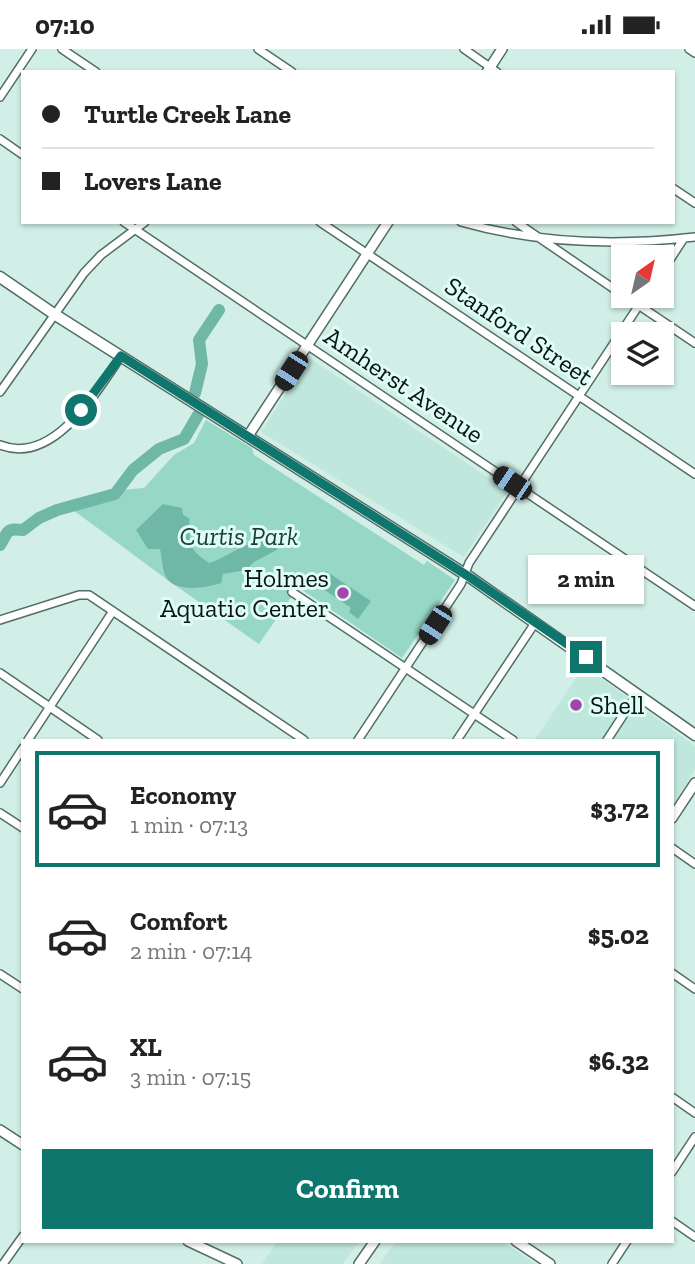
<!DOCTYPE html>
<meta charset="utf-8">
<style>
body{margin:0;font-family:"Zilla Slab",serif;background:#f6f6f6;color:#222;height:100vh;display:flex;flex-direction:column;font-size:26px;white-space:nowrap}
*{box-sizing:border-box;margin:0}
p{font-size:23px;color:#767676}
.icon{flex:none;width:38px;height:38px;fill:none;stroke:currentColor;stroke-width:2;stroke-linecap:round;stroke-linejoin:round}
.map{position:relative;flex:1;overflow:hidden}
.details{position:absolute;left:21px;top:690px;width:653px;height:504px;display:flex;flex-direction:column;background:#fff;border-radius:0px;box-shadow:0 2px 5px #0004}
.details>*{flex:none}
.top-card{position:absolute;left:21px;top:21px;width:654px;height:154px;border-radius:0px;box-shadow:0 2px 5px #0004;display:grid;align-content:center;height:154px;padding:0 21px;background:#fff}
.needle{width:46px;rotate:34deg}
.buttons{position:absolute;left:611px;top:196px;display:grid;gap:14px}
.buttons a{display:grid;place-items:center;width:63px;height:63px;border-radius:0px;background:#fff;box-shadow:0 2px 5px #0004;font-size:35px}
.end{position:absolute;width:32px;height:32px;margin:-16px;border:9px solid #0f766e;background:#fff;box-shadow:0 0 0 4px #fff}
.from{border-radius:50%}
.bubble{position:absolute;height:49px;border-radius:0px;background:#fff;box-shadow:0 2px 5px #0004;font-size:23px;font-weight:700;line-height:49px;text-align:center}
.car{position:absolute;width:21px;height:42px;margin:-21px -10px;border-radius:9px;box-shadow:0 0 5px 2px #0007;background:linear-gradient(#222 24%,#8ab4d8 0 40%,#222 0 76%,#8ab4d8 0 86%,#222 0)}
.top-card b{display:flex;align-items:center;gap:24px;height:66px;font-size:26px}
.top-card b+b{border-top:2px solid #e0e0e0}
.top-card i{width:18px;height:18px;background:#222}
ul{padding:12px 0 0;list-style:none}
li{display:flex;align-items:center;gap:21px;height:116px;margin:0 14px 10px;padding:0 7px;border:4px solid transparent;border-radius:0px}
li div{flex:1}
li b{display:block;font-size:26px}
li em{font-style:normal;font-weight:700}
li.current{border-color:#0f766e}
li>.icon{width:63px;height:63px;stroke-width:1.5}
.action{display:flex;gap:14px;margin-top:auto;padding:14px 21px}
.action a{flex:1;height:80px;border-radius:0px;background:#0f766e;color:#fff;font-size:28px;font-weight:700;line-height:80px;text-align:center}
.status{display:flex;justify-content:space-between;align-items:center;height:49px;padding:0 35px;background:#fff;direction:ltr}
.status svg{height:19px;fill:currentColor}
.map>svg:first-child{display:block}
</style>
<div class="status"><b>07:10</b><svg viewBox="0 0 49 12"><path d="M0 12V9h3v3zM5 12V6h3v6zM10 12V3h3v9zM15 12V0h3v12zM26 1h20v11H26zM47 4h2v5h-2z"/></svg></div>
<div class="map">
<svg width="695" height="1215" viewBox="0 0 695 1215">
<rect width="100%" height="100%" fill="#d1efe7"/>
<path fill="#bfe7dc" d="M308,310H311L508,442L464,508L261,383Z
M584,617L695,697V720L672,758V691H535Z
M278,1192H359L343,1215H262Z
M396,1192H501L536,1215H380Z"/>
<path fill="#96d7c6" d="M206,371L252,399L254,406L424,516L427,512L455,531L402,609L298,538L259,595L169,532L65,455L108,442L144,439L174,406L194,394Z"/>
<path fill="#70b8a6" d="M163,455L182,459L183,466L189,469C191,495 184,496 209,514C229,509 257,481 277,497V501L254,513L246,521L223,525L221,534C207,539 174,544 166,528C162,521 162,508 160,500H148L136,481Z
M326,522L371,552L358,570L349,563L351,559L316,535Z"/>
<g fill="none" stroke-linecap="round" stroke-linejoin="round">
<path stroke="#70b8a6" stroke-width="12" d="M195,344L202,315L199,291L219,261
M0,496C9,483 4,479 23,481L39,469L57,461L115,445L133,421L159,400L184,390L198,366"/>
<defs>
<path id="minor" d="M62,0L96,23
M258,0L292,23
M464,0L497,23
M689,0L695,4
M0,48L32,0
M0,90L23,106
M674,140L695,154
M124,173L695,557
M320,173L695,425
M461,173C538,195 616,197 695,188
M516,173L623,246
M662,223L684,189
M625,247L695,294
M0,343L84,224L101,206L145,173
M0,396C53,417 96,344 121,307
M292,543L513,691
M0,571L79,546H89L304,691
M0,624L98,691
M28,691L113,562
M358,691L461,535L469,514L645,247
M457,691L535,574
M607,691L637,645
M0,734L23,699
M0,764L23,779
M672,799L695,815
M672,924L695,940
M0,925L23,940
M672,1048L695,1064
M672,1123L695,1088
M672,1172L695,1188
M3,1215L23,1187
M612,1215L627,1192"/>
<path id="tertiary" d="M487,23L502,0
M248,387L388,173
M672,769L695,734
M0,1081L23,1096
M188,1192L237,1215
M516,1192L550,1215
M359,1215L375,1192"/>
<path id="secondary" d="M0,228L54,265L471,529L695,686"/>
</defs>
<use href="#minor" stroke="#526d66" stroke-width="10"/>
<use href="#tertiary" stroke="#526d66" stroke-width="12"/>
<use href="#secondary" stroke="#526d66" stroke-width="13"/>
<use href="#minor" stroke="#fff" stroke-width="7"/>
<use href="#tertiary" stroke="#fff" stroke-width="9"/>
<use href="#secondary" stroke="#fff" stroke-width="10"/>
</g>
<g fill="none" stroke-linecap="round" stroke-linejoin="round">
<path stroke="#0f766e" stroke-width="9" d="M81,361L121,307L471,529L586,608"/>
</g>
<g fill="#a444ac" stroke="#defdf4" stroke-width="2.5">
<circle cx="343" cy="544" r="7"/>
<circle cx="576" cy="656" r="7"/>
</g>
<g text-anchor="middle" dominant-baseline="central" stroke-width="6" stroke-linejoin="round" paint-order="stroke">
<g font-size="26" fill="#0a1513" stroke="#defdf4">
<text transform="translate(519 282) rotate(34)">Stanford Street</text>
<text transform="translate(404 336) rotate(34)">Amherst Avenue</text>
</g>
<g font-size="26" font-style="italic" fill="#1a3c34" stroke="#defdf4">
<text x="239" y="487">Curtis Park</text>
</g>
<g font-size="26" fill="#0a1513" stroke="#defdf4" text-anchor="end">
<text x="329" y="529">Holmes<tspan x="329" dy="30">Aquatic Center</tspan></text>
<text x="590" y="656" text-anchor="start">Shell</text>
</g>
</g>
</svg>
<div class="buttons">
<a><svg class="needle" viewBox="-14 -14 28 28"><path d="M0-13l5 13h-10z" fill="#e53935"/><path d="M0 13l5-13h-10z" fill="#767676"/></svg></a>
<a><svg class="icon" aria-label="layers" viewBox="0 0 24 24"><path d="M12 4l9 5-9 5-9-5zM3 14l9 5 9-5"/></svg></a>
</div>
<i class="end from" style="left:81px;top:361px"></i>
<i class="end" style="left:586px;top:608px"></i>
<div class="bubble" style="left:528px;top:506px;width:116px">2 min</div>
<i class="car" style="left:291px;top:322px;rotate:213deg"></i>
<i class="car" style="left:512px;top:434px;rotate:304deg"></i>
<i class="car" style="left:435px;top:576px;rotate:213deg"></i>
<div class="top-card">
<b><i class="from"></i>Turtle Creek Lane</b>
<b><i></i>Lovers Lane</b>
</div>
<section class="details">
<ul>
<li class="current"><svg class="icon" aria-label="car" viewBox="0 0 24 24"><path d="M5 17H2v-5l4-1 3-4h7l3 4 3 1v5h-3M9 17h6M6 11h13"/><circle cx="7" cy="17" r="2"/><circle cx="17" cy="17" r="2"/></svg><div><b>Economy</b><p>1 min · 07:13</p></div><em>$3.72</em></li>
<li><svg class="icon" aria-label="car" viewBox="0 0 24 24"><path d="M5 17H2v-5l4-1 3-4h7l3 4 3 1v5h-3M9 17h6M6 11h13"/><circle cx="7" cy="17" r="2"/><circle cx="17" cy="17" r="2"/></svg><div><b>Comfort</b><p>2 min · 07:14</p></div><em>$5.02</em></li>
<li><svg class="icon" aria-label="car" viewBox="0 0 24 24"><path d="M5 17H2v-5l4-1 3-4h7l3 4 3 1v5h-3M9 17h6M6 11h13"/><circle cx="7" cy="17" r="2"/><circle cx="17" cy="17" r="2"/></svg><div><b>XL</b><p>3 min · 07:15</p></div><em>$6.32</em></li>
</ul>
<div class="action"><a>Confirm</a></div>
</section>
</div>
